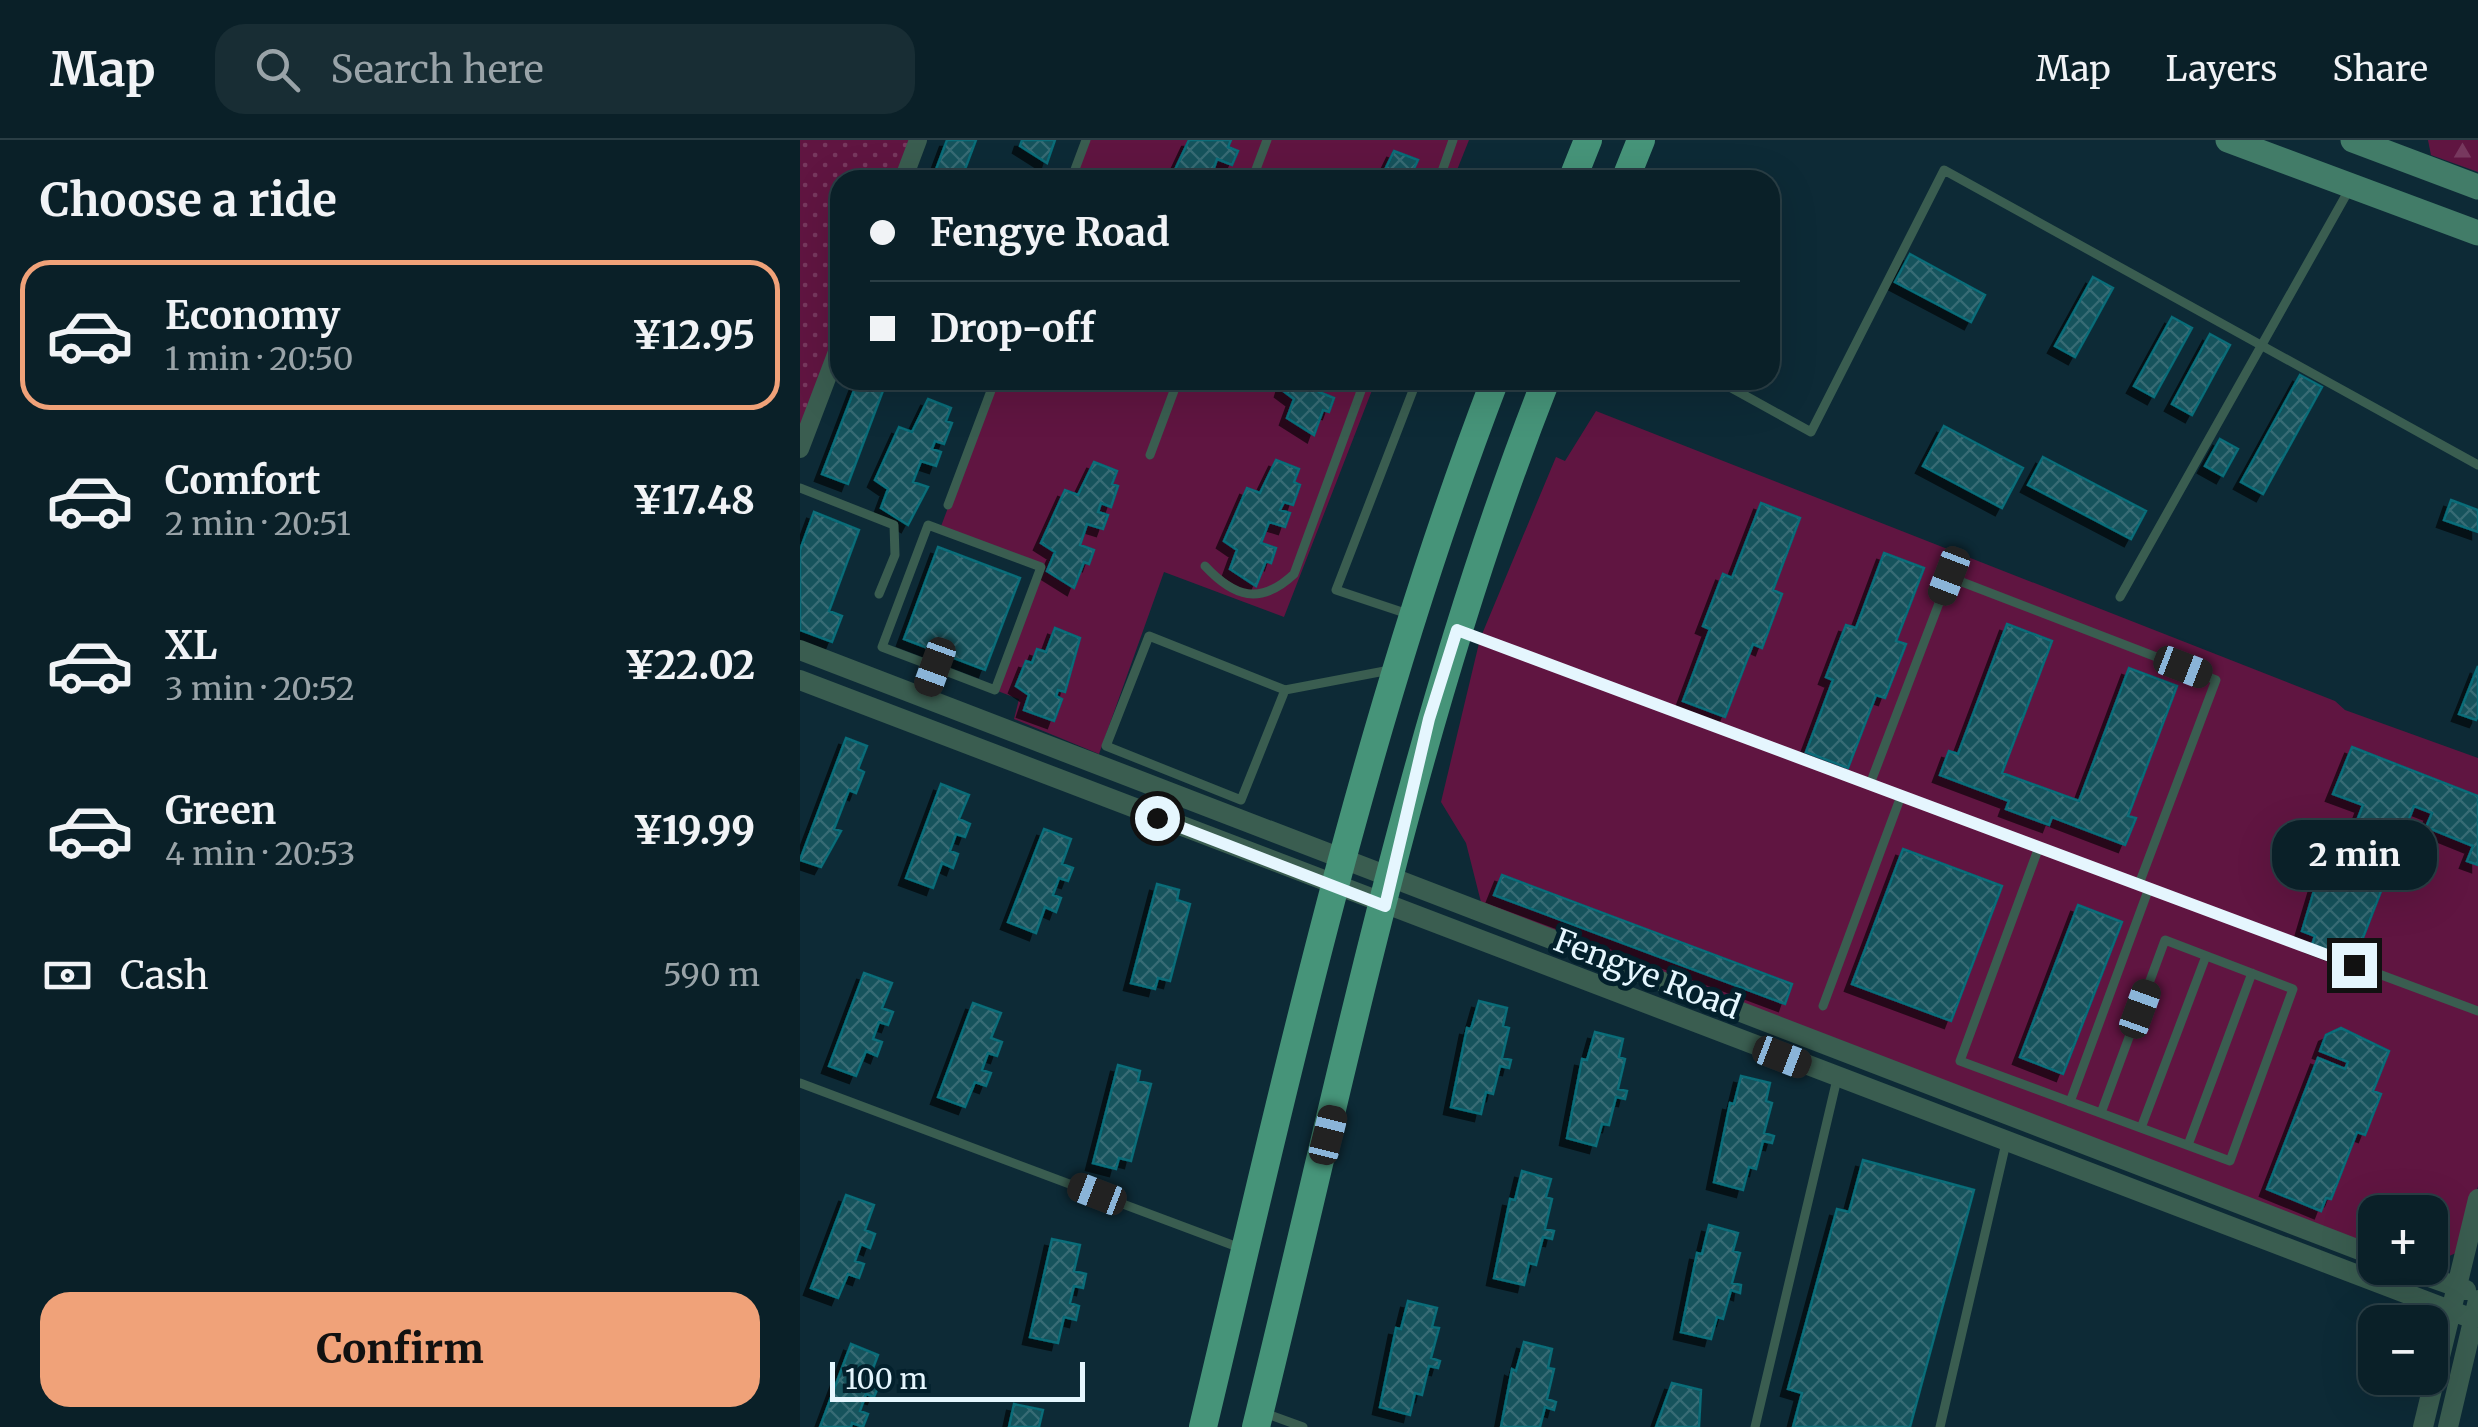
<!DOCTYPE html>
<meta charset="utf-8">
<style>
body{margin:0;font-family:Merriweather,serif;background:#182d34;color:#f1f3f6;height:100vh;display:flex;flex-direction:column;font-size:38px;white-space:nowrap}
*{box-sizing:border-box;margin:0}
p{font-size:32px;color:#99a3a8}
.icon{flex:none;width:55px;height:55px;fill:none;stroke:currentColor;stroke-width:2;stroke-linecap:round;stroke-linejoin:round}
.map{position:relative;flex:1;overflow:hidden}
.details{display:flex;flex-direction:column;background:#0a2028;width:800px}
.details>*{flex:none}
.banner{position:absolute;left:30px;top:30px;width:950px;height:220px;border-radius:30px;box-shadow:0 10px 40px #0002,0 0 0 2px #2a3e45;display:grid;align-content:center;height:220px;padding:0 40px;background:#0a2028}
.tools{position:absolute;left:1558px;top:1055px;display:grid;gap:20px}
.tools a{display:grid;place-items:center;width:90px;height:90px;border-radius:20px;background:#0a2028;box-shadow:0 10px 40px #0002,0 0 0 2px #2a3e45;font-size:50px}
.scale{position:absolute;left:30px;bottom:25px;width:255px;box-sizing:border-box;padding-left:10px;border:5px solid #e5f6fe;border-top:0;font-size:28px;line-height:35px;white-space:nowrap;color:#e5f6fe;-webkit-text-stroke:8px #03202c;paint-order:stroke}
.end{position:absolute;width:45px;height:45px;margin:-22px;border:12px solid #e5f6fe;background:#111;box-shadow:0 0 0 5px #111}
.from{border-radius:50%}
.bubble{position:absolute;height:70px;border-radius:30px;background:#0a2028;box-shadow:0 10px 40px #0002,0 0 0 2px #2a3e45;font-size:32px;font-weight:800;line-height:70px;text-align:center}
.car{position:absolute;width:30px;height:60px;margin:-30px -15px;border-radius:12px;box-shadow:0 0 8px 2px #0007;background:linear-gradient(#222 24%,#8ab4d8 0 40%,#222 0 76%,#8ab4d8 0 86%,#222 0)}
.banner b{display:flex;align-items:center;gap:35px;height:95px;font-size:38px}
.banner b+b{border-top:2px solid #2a3e45}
.banner i{width:25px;height:25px;background:#f1f3f6}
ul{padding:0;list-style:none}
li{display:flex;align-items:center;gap:30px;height:150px;margin:0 20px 15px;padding:0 20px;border:5px solid transparent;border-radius:30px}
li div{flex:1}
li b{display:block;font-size:38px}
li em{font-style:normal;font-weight:800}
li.on{border-color:#f0a279}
li>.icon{width:90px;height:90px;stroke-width:1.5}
h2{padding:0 40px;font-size:45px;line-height:120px}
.pay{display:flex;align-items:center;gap:25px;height:110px;padding:0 40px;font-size:38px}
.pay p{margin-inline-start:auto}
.primary-button{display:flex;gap:20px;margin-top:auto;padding:20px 40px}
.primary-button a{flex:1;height:115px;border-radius:30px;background:#f0a279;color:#111;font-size:40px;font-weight:800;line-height:115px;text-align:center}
header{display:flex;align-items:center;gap:60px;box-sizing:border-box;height:140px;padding:0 50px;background:#0a2028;border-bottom:2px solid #2a3e45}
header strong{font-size:48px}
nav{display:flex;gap:55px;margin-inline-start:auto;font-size:35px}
.search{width:700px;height:90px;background:#182d34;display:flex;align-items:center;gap:25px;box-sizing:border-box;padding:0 35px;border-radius:30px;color:#99a3a8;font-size:38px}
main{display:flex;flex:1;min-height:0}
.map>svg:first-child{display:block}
</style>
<header>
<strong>Map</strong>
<div class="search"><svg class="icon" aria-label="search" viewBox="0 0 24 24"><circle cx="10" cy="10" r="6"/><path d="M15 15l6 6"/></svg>Search here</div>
<nav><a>Map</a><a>Layers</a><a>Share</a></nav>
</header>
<main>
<section class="details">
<h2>Choose a ride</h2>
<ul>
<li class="on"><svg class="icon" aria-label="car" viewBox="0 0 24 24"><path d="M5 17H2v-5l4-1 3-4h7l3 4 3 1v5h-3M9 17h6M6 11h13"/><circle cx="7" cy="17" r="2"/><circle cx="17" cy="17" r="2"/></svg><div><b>Economy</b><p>1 min · 20:50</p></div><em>¥12.95</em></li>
<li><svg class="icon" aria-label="car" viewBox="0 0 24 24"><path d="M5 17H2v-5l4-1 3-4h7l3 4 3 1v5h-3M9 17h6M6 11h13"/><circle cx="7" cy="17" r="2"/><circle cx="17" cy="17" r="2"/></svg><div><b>Comfort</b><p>2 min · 20:51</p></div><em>¥17.48</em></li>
<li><svg class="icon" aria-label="car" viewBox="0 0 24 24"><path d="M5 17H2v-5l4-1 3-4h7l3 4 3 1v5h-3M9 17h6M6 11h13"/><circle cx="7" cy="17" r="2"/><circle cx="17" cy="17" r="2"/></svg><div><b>XL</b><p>3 min · 20:52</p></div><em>¥22.02</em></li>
<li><svg class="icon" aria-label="car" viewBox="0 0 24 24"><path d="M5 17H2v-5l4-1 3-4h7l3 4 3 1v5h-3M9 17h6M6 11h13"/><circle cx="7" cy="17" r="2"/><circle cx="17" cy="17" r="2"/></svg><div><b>Green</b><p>4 min · 20:53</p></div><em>¥19.99</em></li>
</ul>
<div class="pay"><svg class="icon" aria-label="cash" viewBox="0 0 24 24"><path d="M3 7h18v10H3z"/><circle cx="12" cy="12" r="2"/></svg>Cash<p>590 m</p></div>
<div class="primary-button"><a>Confirm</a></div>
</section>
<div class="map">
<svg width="1678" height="1287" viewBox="0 0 1678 1287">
<defs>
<pattern id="forest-firs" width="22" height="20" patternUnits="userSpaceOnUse" patternTransform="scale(2.5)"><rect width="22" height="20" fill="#601541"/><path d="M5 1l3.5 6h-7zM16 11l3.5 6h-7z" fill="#77385e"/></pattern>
<pattern id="park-dots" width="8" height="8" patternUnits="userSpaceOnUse" patternTransform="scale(2.5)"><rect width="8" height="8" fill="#601541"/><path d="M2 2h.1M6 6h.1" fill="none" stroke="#77385e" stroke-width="1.8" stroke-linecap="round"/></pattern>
<pattern id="building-cross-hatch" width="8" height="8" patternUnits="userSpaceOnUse" patternTransform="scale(2.5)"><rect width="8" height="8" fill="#15525b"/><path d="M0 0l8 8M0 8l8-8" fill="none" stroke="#376c74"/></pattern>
<filter id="shadow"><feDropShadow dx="-7" dy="7" stdDeviation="0" flood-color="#0009"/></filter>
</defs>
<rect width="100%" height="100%" fill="#0d2a36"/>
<path fill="#601541" d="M286,0H669L653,40H271Z
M196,240H576L484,477L364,432L299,614L214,579L219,559L195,550L241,427L140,389Z
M796,271L1535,561L1545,570L1678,618V1046L1660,1111L1630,1125V1072H1575V1116L684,774L666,703L641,662L680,499L756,317L765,321Z"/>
<path fill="url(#forest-firs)" d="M1628,0H1678V32L1631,15Z"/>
<path fill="url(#park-dots)" d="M0,0H118L103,40H40V204L0,309Z"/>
<path fill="url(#building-cross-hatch)" stroke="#076c78" stroke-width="2.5" filter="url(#shadow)" d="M147,0H176L161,40H132Z
M222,0H255L247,23L220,6Z
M389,0H431L428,7L438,11L432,25L417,19L410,40H376L371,38Z
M594,11L618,20L612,33L619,35L617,40H580Z
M1110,114L1185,155L1171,182L1095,142Z
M1293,137L1313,148L1275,217L1255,206Z
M1372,177L1392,188L1354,257L1334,246Z
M1410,194L1430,205L1392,275L1372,264Z
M1500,235L1522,247L1463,354L1441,342Z
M58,240H87L48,344L22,334Z
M485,240H524L519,252L534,258L529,272L523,270L514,295L487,278L494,259L482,250Z
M128,259L151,268L146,281L152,283L144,304L135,301L132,309L141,312L136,326L121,321L113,342L128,347L108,385L81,368L88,349L75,340L99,287L112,292Z
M1144,286L1223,328L1202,368L1123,326Z
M1420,299L1438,309L1423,336L1405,326Z
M1243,317L1346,371L1331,399L1228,345Z
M476,320L499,329L494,342L500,345L493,365L484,362L480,370L490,373L485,387L469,382L461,403L476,408L471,423L466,421L456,446L430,429L437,410L424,401L447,348L460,353Z
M294,322L317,331L312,344L318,346L311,367L301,363L298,372L308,375L303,389L287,384L280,405L294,410L289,424L284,422L274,448L247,431L255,412L241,403L265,350L278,355Z
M1651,360L1678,370V392L1644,380Z
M961,363L1000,378L973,450L982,454L962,508L953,504L925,577L883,561L910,489L903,486L923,434L932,438Z
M14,372L59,390L29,471L42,476L32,502L0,490V410Z
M138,407L220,438L185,530L104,499Z
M1084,413L1124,428L1096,501L1106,504L1085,558L1076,555L1048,628L1006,612L1033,540L1026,537L1046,485L1056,488Z
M1207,484L1252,501L1202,633L1279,661L1329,528L1377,546L1328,676L1336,678L1325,705L1252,677L1249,685L1206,669L1209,661L1140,635L1149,611L1158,614Z
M255,488L280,498L265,552L258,550L256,556L262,559L254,581L224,570L229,555L216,546L226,521L232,523L237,509L246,512Z
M1678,526V576L1676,580L1659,574Z
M46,598L67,606L58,629L64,632L56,653L49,650L34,689L41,691L21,727L0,720Z
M1552,607L1678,656V725L1667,721L1673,706L1626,687L1632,673L1614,666L1554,821L1512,805L1515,796L1502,791L1516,744L1531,749L1563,665L1533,654Z
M141,644L169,655L159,679L170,684L165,697L156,694L150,711L158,714L153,728L142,723L133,748L106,738Z
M244,689L271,699L262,724L273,728L268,741L259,738L253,755L261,758L256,772L245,767L236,793L208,782Z
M1103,709L1202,746L1151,881L1052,844Z
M702,735L992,844L985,864L694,755Z
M357,744L379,750L377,760L390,764L370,841L358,838L355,849L331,843Z
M1278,765L1322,782L1263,934L1220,917Z
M64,833L92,843L82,868L93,872L88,885L79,882L73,899L82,902L77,916L66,911L56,936L29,926Z
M679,861L707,868L703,886L709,888L702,918L711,920L709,928L700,926L693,954L686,952L681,974L651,967L667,888L671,889Z
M173,863L201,873L191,898L202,902L197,916L188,913L182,930L191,933L186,946L175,942L165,967L138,957Z
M1541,888L1589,911L1573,951L1581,954L1565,995L1557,992L1531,1059L1526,1058L1521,1071L1467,1049L1518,918L1545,929L1548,922L1520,911L1526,895Z
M795,892L823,899L819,917L825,919L818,949L827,951L825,959L816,957L809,985L802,984L796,1006L767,998L782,919L787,920Z
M318,925L340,931L338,941L351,944L331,1021L319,1018L316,1029L293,1023Z
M941,936L970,943L966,961L972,963L964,993L974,996L972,1003L963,1001L956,1029L949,1027L943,1050L914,1042L930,963L934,964Z
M1063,1020L1174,1050L1110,1287H993L1002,1253L988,1249L1037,1069L1049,1072Z
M722,1031L751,1039L746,1057L752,1059L745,1089L754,1091L752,1099L743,1097L736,1125L729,1123L724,1145L694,1138L710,1059L715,1060Z
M46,1055L74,1065L65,1090L75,1094L70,1108L61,1104L55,1121L64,1124L59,1138L48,1134L38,1158L11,1148Z
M909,1085L938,1093L933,1111L940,1113L932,1143L941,1145L940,1153L931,1150L923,1179L917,1177L911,1199L881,1192L897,1113L902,1114Z
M252,1099L280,1105L274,1131L286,1134L283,1148L274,1146L270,1163L279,1166L276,1180L264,1177L258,1203L230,1197Z
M608,1161L637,1168L632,1187L639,1188L631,1218L640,1221L638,1228L629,1226L622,1255L615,1253L610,1275L580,1267L596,1188L601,1189Z
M724,1202L752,1209L748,1228L754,1229L747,1259L756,1262L754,1270L745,1267L740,1287H701L712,1229L716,1231Z
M51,1204L78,1215L69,1239L80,1243L74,1257L66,1254L60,1271L68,1274L63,1287L52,1283L51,1287H20Z
M872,1243L901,1250L899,1287H856Z
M214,1264L243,1270L239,1287H209Z"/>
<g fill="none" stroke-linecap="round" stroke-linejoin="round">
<path stroke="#3a5d50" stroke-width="9" d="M271,40L286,0
M452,40L467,0
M639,40L653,0
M917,240L1011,292L1144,30L1678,325
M350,315L378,240
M0,348L94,385L95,415L79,454
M148,365L195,240
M405,426C434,457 460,466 494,434L565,240
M1320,457L1550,48
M611,475L536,450L617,240
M664,493L1678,871
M485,550L441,660L306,606L349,496L485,550L590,530
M124,555L135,527L195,550L241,427L128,385L82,507L135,527
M1070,644L1149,437L1416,540L1339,744
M1239,707L1160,921C1250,954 1340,987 1430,1021L1493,849L1365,800L1301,973
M1023,866L1101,656
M0,943L443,1109
M1270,962L1349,748
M1341,988L1406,816
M1388,1005L1452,833
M462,1272L503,1287
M955,1287L1037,939
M1140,1287L1206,1003"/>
<path stroke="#3a5d50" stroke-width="18" d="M103,40L118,0
M0,309L40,204"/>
<path stroke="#3a5d50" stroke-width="20" d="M0,510L1575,1116
M0,540L1673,1179
M1604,1128L1666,1150
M1623,1287L1678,1059
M1648,1287L1678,1160"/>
<path stroke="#427c68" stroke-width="25" d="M1428,0L1678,93
M1553,0L1678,47"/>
<path stroke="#469479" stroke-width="28" d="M772,40L788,0
M825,40L841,0
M403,1287C487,935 565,578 695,240
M456,1287C543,936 613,577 746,240"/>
</g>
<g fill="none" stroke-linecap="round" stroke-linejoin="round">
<path stroke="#e5f6fe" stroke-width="12" d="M357,678L585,766L629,579L657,490L1554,825"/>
</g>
<g text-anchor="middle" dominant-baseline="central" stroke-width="10" stroke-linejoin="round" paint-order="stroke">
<g font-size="32" fill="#e5f6fe" stroke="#03202c">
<text transform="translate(847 834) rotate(21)">Fengye Road</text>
</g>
</g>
</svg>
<div class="tools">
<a>+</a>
<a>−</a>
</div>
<div class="scale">100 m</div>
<i class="end from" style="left:357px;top:678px"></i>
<i class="end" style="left:1554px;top:825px"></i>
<div class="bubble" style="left:1472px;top:680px;width:165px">2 min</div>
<i class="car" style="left:1149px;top:436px;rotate:201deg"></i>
<i class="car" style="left:135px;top:527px;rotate:200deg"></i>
<i class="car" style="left:1383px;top:527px;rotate:111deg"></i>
<i class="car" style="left:1340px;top:869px;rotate:20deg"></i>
<i class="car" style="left:982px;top:917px;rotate:111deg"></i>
<i class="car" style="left:528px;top:995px;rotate:14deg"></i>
<i class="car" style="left:297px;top:1054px;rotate:291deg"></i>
<div class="banner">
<b><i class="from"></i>Fengye Road</b>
<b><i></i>Drop-off</b>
</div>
</div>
</main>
